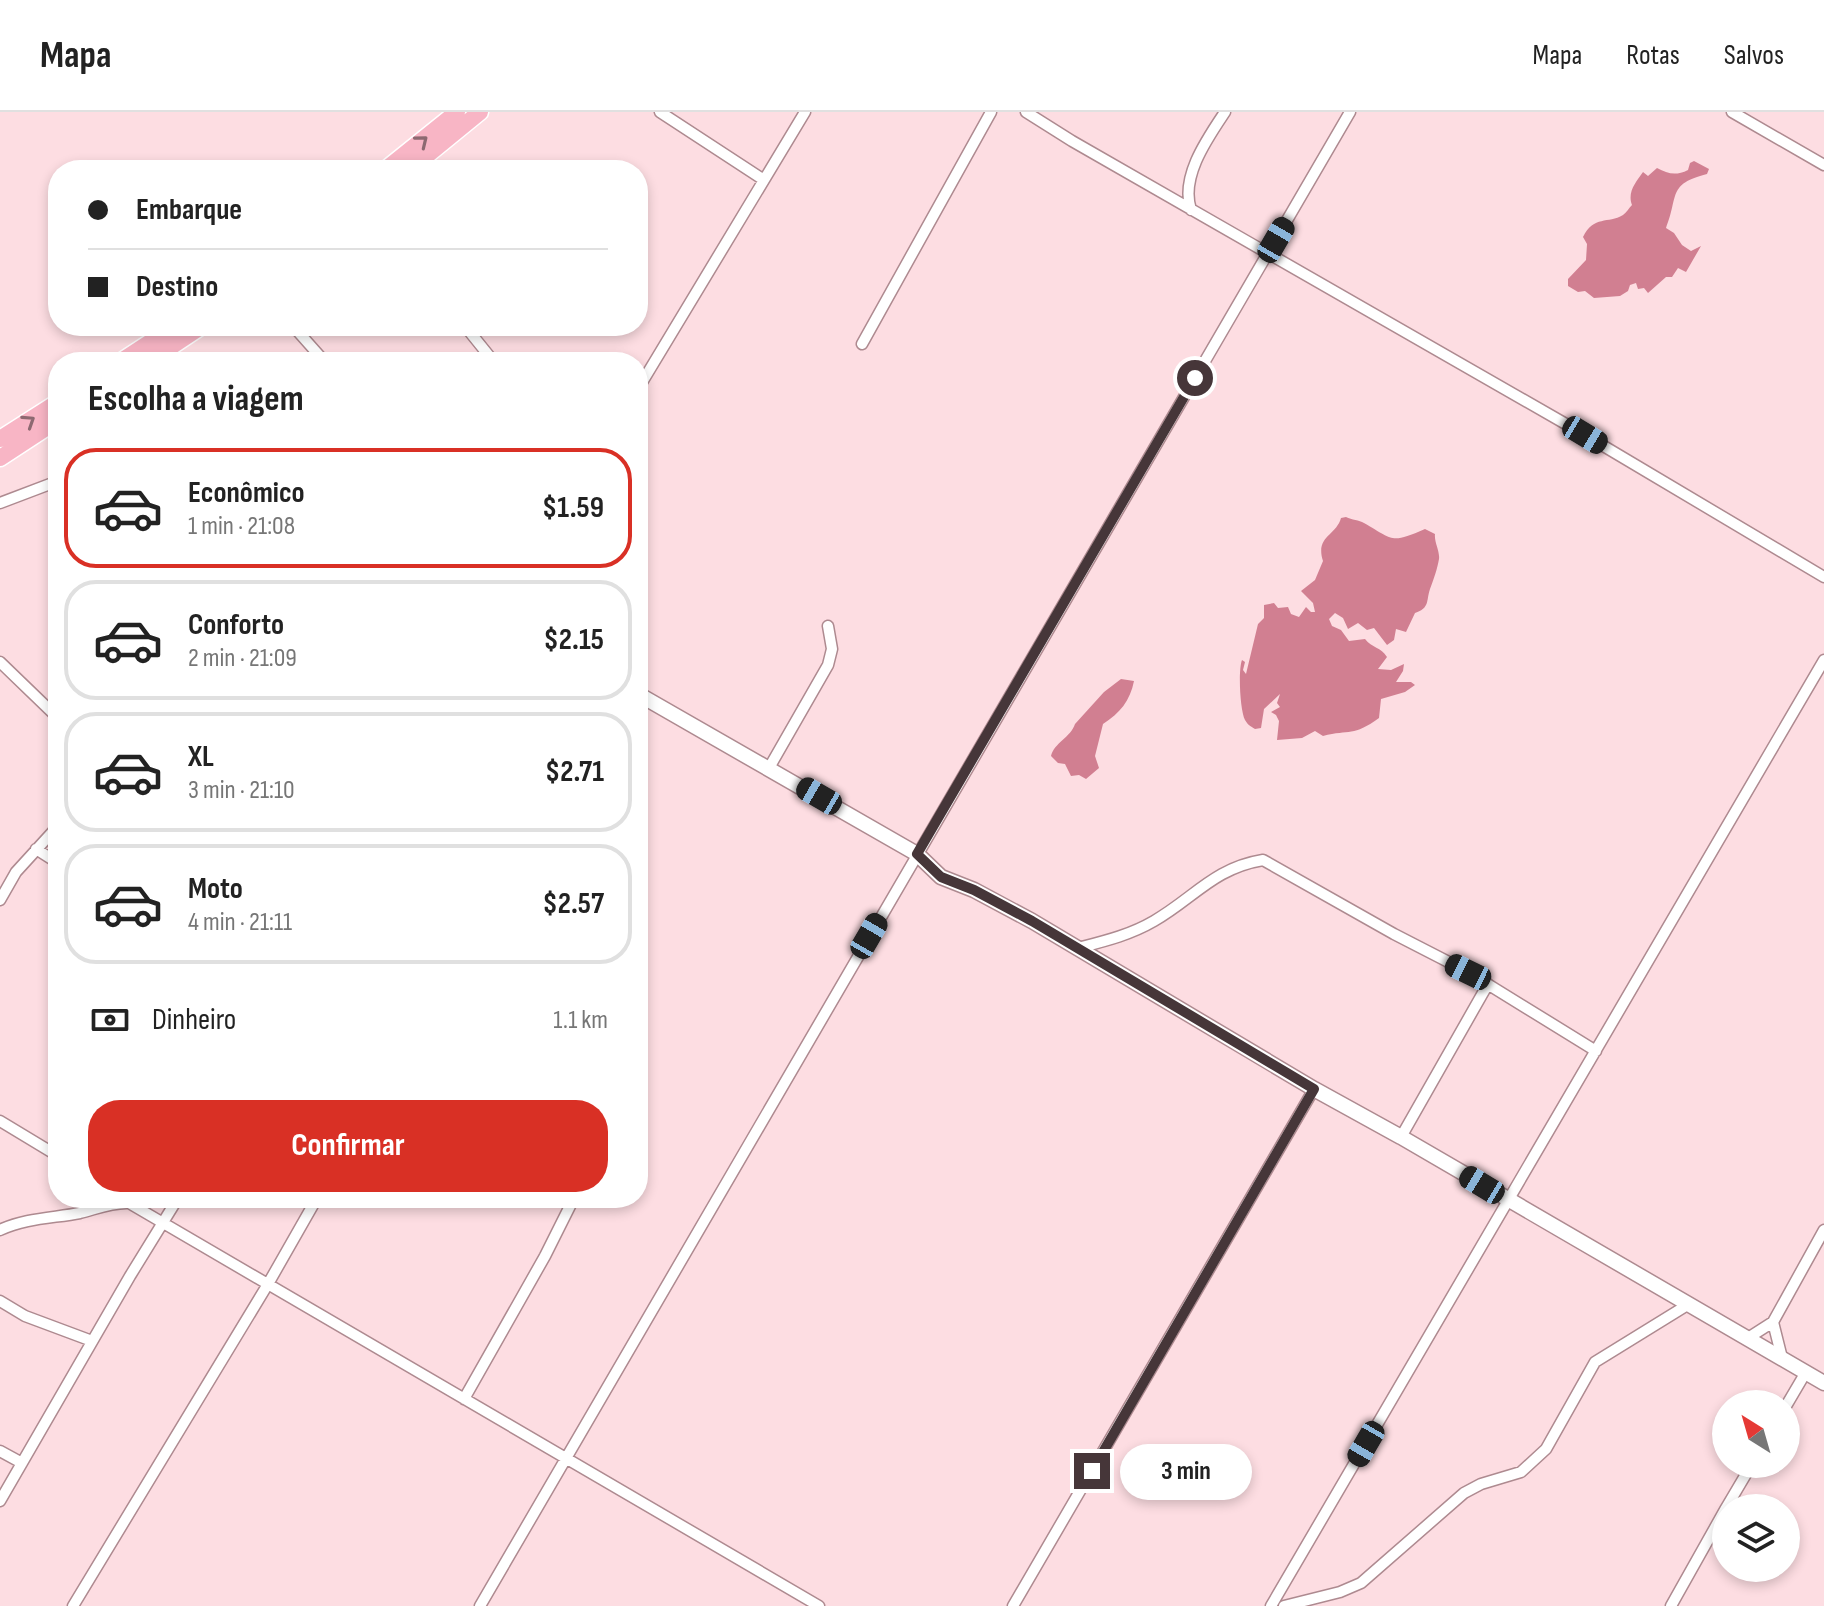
<!DOCTYPE html>
<html lang="pt">
<meta charset="utf-8">
<style>
body{margin:0;font-family:"Sofia Sans Condensed",sans-serif;background:#f6f6f6;color:#222;height:100vh;display:flex;flex-direction:column;font-size:30px;white-space:nowrap}
*{box-sizing:border-box;margin:0}
p{font-size:26px;color:#767676}
.icon{flex:none;width:44px;height:44px;fill:none;stroke:currentColor;stroke-width:2;stroke-linecap:round;stroke-linejoin:round}
.map{position:relative;flex:1;overflow:hidden}
.side{position:absolute;left:48px;top:240px;width:600px;height:856px;display:flex;flex-direction:column;background:#fff;border-radius:32px;box-shadow:0 4px 12px #0003}
.side>*{flex:none}
.guide{position:absolute;left:48px;top:48px;width:600px;height:176px;border-radius:32px;box-shadow:0 4px 12px #0003;display:grid;align-content:center;height:176px;padding:0 40px;background:#fff}
.needle{width:52px;rotate:323deg}
.buttons{position:absolute;left:1712px;top:1278px;display:grid;gap:16px}
.buttons a{display:grid;place-items:center;width:88px;height:88px;border-radius:50%;background:#fff;box-shadow:0 4px 12px #0003;font-size:40px}
.end{position:absolute;width:36px;height:36px;margin:-18px;border:10px solid #463639;background:#fff;box-shadow:0 0 0 4px #fff}
.from{border-radius:50%}
.bubble{position:absolute;height:56px;border-radius:28px;background:#fff;box-shadow:0 4px 12px #0003;font-size:26px;font-weight:700;line-height:56px;text-align:center}
.car{position:absolute;width:24px;height:48px;margin:-24px -12px;border-radius:10px;box-shadow:0 0 6px 2px #0007;background:linear-gradient(#222 24%,#8ab4d8 0 40%,#222 0 76%,#8ab4d8 0 86%,#222 0)}
.guide b{display:flex;align-items:center;gap:28px;height:76px;font-size:30px}
.guide b+b{border-top:2px solid #e0e0e0}
.guide i{width:20px;height:20px;background:#222}
ul{padding:0;list-style:none}
li{display:flex;align-items:center;gap:24px;height:120px;margin:0 16px 12px;padding:0 24px;border:4px solid #e0e0e0;border-radius:32px}
li div{flex:1}
li b{display:block;font-size:30px}
li em{font-style:normal;font-weight:700}
li.current{border-color:#d93025}
li>.icon{width:72px;height:72px;stroke-width:1.5}
h2{padding:0 40px;font-size:36px;line-height:96px}
.pay{display:flex;align-items:center;gap:20px;height:88px;padding:0 40px;font-size:30px}
.pay p{margin-inline-start:auto}
.cta{display:flex;gap:16px;margin-top:auto;padding:16px 40px}
.cta a{flex:1;height:92px;border-radius:32px;background:#d93025;color:#fff;font-size:32px;font-weight:700;line-height:92px;text-align:center}
header{display:flex;align-items:center;gap:48px;box-sizing:border-box;height:112px;padding:0 40px;background:#fff;border-bottom:2px solid #e0e0e0}
header strong{font-size:38px}
nav{display:flex;gap:44px;margin-inline-start:auto;font-size:28px}
.map>svg:first-child{display:block}
</style>
<header>
<strong>Mapa</strong>
<nav><a>Mapa</a><a>Rotas</a><a>Salvos</a></nav>
</header>
<div class="map">
<svg width="1824" height="1494" viewBox="0 0 1824 1494">
<rect width="100%" height="100%" fill="#fddde2"/>
<path fill="#d17f91" d="M1694,49L1709,57L1707,62C1667,72 1679,84 1666,116L1674,121L1682,133L1691,139L1701,134L1686,160L1678,156L1672,165H1666L1648,181L1644,176L1638,177L1636,171L1630,173L1628,179L1620,184L1594,186L1585,179L1578,180L1568,174V167L1586,148L1587,132L1583,125C1594,103 1608,112 1623,103C1626,101 1629,96 1632,93C1627,80 1636,70 1643,60L1648,64L1657,56C1668,62 1676,64 1688,58L1690,51Z
M1346,405C1352,408 1359,408 1364,411C1394,428 1390,432 1425,417L1435,422C1434,430 1440,439 1439,447C1437,458 1434,466 1430,477C1426,489 1430,496 1415,501L1406,520L1396,517L1394,528L1387,533L1374,516L1367,518L1358,511L1348,517L1343,506L1335,501L1329,507L1332,514L1341,518L1349,529L1365,527C1372,536 1381,535 1387,545L1378,557L1391,558L1404,552L1403,559L1396,570H1411L1415,573L1405,580L1381,587L1379,606C1353,625 1350,617 1323,624L1315,619L1302,626L1277,628L1279,609L1276,603L1271,600L1280,595L1277,591L1280,582L1264,597L1261,616L1255,617C1249,613 1249,614 1245,608C1240,598 1238,558 1242,548L1245,550L1243,558L1246,562L1258,512L1264,506V493L1274,491L1278,496L1288,495L1291,502L1299,505L1306,495L1311,500H1315L1313,491L1301,479L1315,468L1323,449C1315,424 1336,424 1341,406Z
M1121,567L1134,569C1130,589 1120,601 1103,612L1095,644L1099,656L1086,667L1079,663L1071,664L1065,652L1058,651L1051,644C1054,631 1071,625 1075,612L1104,580Z"/>
<g fill="none" stroke-linecap="round" stroke-linejoin="round">
<defs>
<path id="street" d="M660,0L764,68
M1026,0L1072,29L1585,323L1824,465
M1732,0L1824,53
M1191,98C1180,65 1207,27 1225,0
M293,214L325,250
M465,214L494,250
M862,232L991,0
M638,277L805,0
M0,391L58,369
M0,550L58,606
M769,656L828,553L832,537L828,514
M36,737L58,751
M0,788L16,760L58,714
M1078,836C1105,829 1130,823 1154,809C1194,786 1214,756 1263,748L1394,822L1468,860L1596,939
M0,1009L58,1044
M1401,1025L1488,872
M0,1118C25,1106 54,1106 80,1101C96,1097 112,1090 129,1091L819,1494
M0,1189L25,1204L92,1229
M1773,1210L1782,1246
M1748,1226L1773,1210L1824,1118
M464,1287L545,1144L574,1086
M1786,1294L1806,1260
M0,1339L22,1351
M0,1389L130,1164L178,1086
M1726,1396L1752,1352
M73,1494L268,1172L317,1086
M480,1494L1350,0
M1013,1494L1314,977
M1271,1494L1824,548
M1284,1494L1340,1480L1361,1471L1464,1381L1481,1372L1521,1360L1546,1337L1595,1250L1689,1192
M1671,1494L1726,1396"/>
<path id="secondary" d="M638,582L917,742L941,765L974,778L1032,809L1314,977L1401,1025L1824,1271"/>
<path id="primary" d="M385,58L457,0
M409,58L480,0
M120,250L175,214
M148,250L202,214
M0,327L58,290
M0,346L58,308"/>
</defs>
<use href="#street" stroke="#ae8a90" stroke-width="13"/>
<use href="#secondary" stroke="#ae8a90" stroke-width="17"/>
<use href="#primary" stroke="#fff" stroke-width="19"/>
<use href="#street" stroke="#fff" stroke-width="10"/>
<use href="#secondary" stroke="#fff" stroke-width="14"/>
<use href="#primary" stroke="#f8b5c5" stroke-width="16"/>
</g>
<defs><path id="oneway-chevron" d="M-2-3.5L2.5 0L-2 3.5" fill="none" stroke-width="1.6" stroke-linecap="round" stroke-linejoin="round" transform="scale(2)"/></defs>
<g stroke="#8d6971">
<use href="#oneway-chevron" transform="translate(422 29) rotate(-39)"/>
<use href="#oneway-chevron" transform="translate(29 309) rotate(-33)"/>
</g>
<g fill="none" stroke-linecap="round" stroke-linejoin="round">
<path stroke="#463639" stroke-width="10" d="M1092,1359L1314,977L1032,809L974,778L941,765L917,742L1195,266"/>
</g>
</svg>
<div class="buttons">
<a><svg class="needle" viewBox="-14 -14 28 28"><path d="M0-13l5 13h-10z" fill="#e53935"/><path d="M0 13l5-13h-10z" fill="#767676"/></svg></a>
<a><svg class="icon" aria-label="layers" viewBox="0 0 24 24"><path d="M12 4l9 5-9 5-9-5zM3 14l9 5 9-5"/></svg></a>
</div>
<i class="end from" style="left:1195px;top:266px"></i>
<i class="end" style="left:1092px;top:1359px"></i>
<div class="bubble" style="left:1120px;top:1332px;width:132px">3 min</div>
<i class="car" style="left:1276px;top:128px;rotate:30deg"></i>
<i class="car" style="left:1585px;top:323px;rotate:121deg"></i>
<i class="car" style="left:819px;top:684px;rotate:300deg"></i>
<i class="car" style="left:869px;top:824px;rotate:30deg"></i>
<i class="car" style="left:1468px;top:860px;rotate:296deg"></i>
<i class="car" style="left:1482px;top:1073px;rotate:301deg"></i>
<i class="car" style="left:1366px;top:1332px;rotate:210deg"></i>
<div class="guide">
<b><i class="from"></i>Embarque</b>
<b><i></i>Destino</b>
</div>
<section class="side">
<h2>Escolha a viagem</h2>
<ul>
<li class="current"><svg class="icon" aria-label="car" viewBox="0 0 24 24"><path d="M5 17H2v-5l4-1 3-4h7l3 4 3 1v5h-3M9 17h6M6 11h13"/><circle cx="7" cy="17" r="2"/><circle cx="17" cy="17" r="2"/></svg><div><b>Econômico</b><p>1 min · 21:08</p></div><em>$1.59</em></li>
<li><svg class="icon" aria-label="car" viewBox="0 0 24 24"><path d="M5 17H2v-5l4-1 3-4h7l3 4 3 1v5h-3M9 17h6M6 11h13"/><circle cx="7" cy="17" r="2"/><circle cx="17" cy="17" r="2"/></svg><div><b>Conforto</b><p>2 min · 21:09</p></div><em>$2.15</em></li>
<li><svg class="icon" aria-label="car" viewBox="0 0 24 24"><path d="M5 17H2v-5l4-1 3-4h7l3 4 3 1v5h-3M9 17h6M6 11h13"/><circle cx="7" cy="17" r="2"/><circle cx="17" cy="17" r="2"/></svg><div><b>XL</b><p>3 min · 21:10</p></div><em>$2.71</em></li>
<li><svg class="icon" aria-label="car" viewBox="0 0 24 24"><path d="M5 17H2v-5l4-1 3-4h7l3 4 3 1v5h-3M9 17h6M6 11h13"/><circle cx="7" cy="17" r="2"/><circle cx="17" cy="17" r="2"/></svg><div><b>Moto</b><p>4 min · 21:11</p></div><em>$2.57</em></li>
</ul>
<div class="pay"><svg class="icon" aria-label="cash" viewBox="0 0 24 24"><path d="M3 7h18v10H3z"/><circle cx="12" cy="12" r="2"/></svg>Dinheiro<p>1.1 km</p></div>
<div class="cta"><a>Confirmar</a></div>
</section>
</div>
